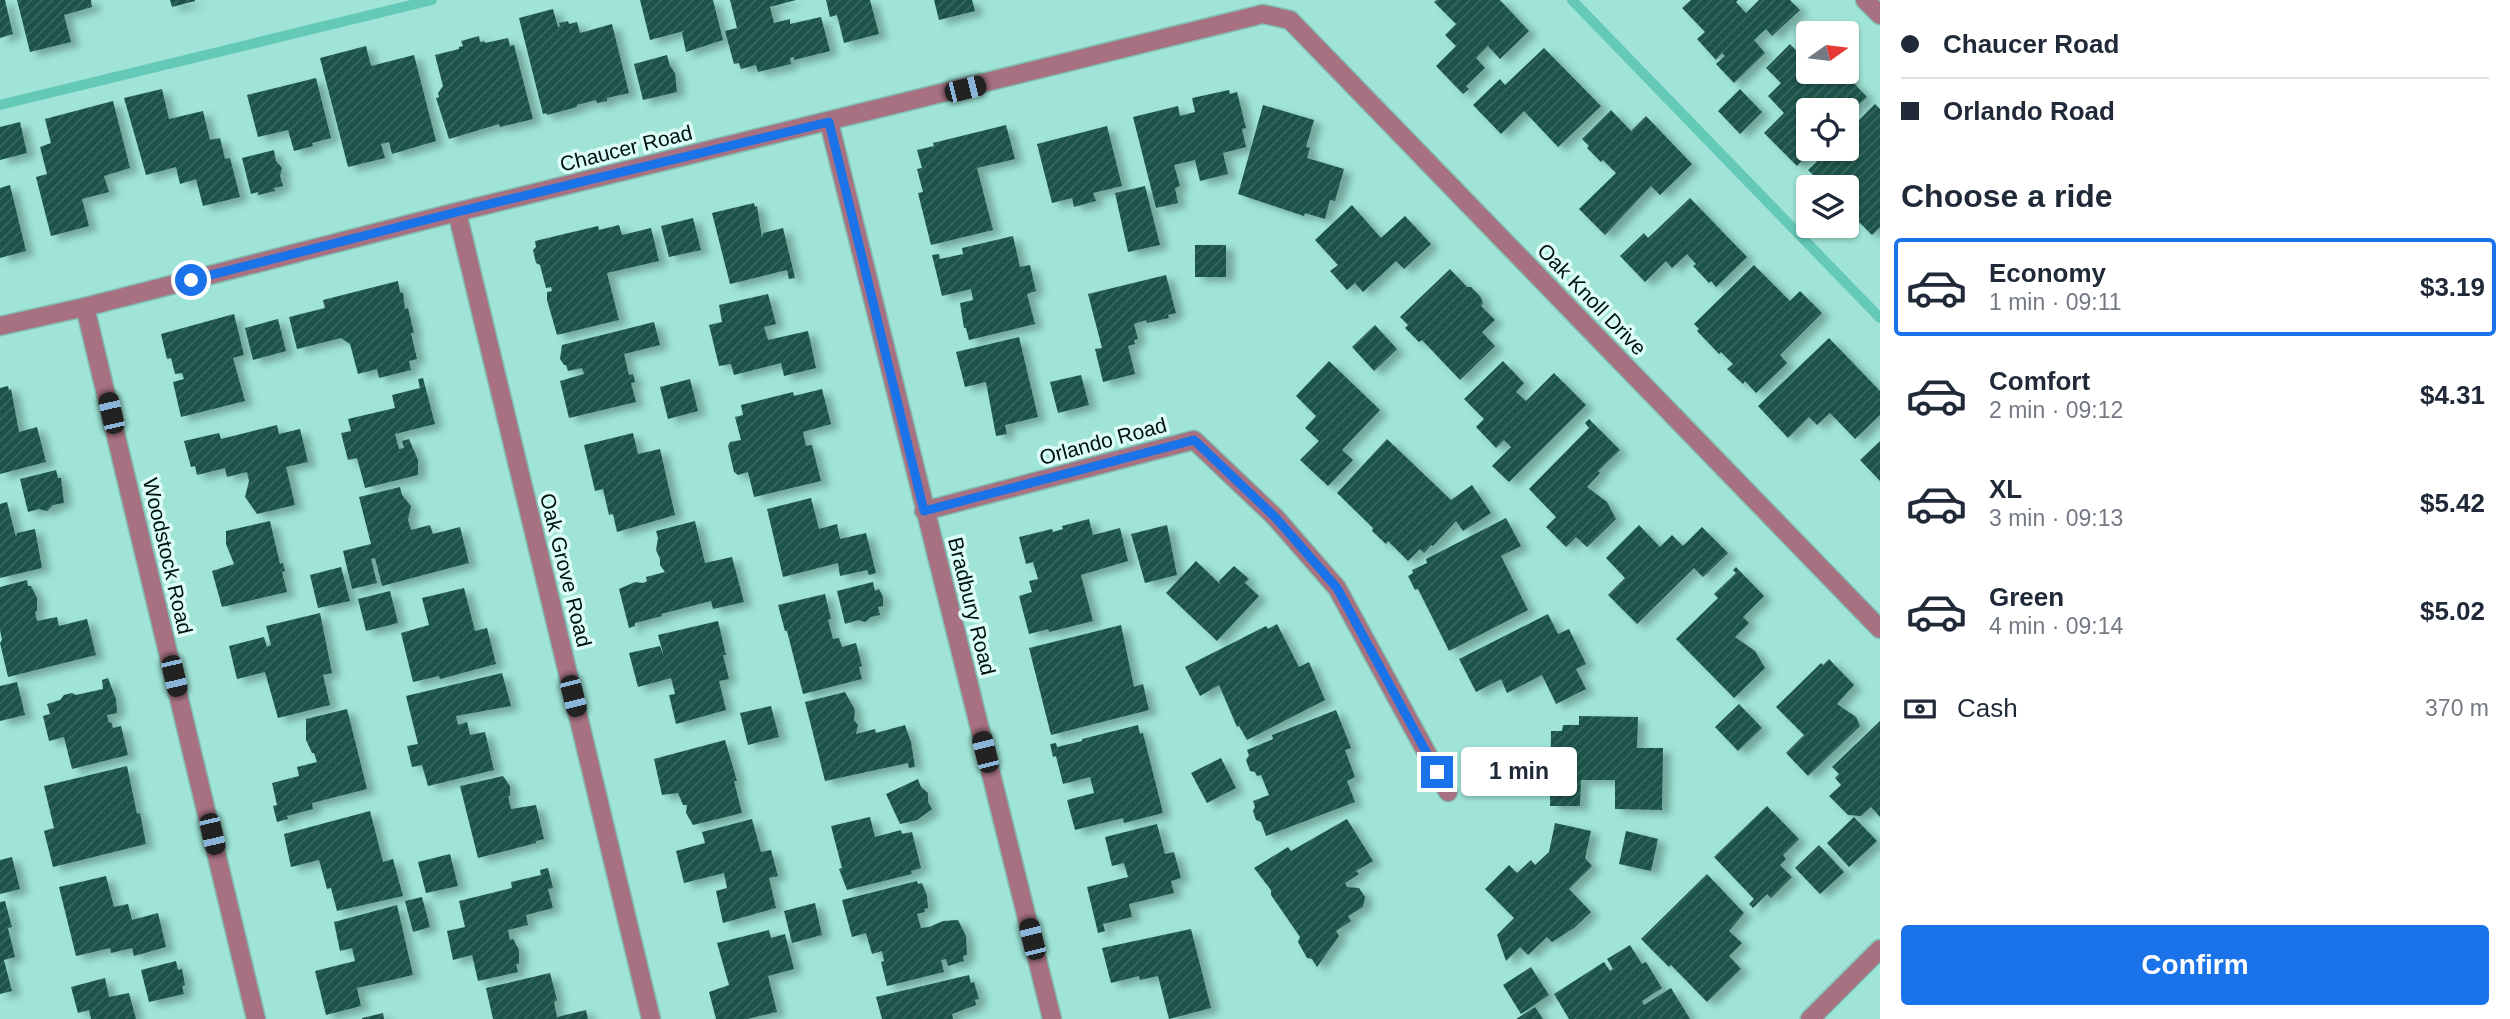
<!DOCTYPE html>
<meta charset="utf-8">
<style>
body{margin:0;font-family:Arial,sans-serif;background:#f6f6f7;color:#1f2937;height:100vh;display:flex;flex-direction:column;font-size:26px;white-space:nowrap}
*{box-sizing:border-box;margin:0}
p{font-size:23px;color:#747a83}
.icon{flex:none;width:38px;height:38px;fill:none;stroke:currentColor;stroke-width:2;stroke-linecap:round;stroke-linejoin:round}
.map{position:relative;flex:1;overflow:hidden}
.details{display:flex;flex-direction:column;background:#fff;width:630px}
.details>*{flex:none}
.hud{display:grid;align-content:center;height:154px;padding:0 21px;background:#fff}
.needle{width:46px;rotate:76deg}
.tools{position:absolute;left:1796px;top:21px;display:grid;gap:14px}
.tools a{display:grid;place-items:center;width:63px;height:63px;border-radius:7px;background:#fff;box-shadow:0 2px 5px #0004;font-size:35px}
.end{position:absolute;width:32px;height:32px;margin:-16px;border:9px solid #1a73e8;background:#fff;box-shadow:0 0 0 4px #fff}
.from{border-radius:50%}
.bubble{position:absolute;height:49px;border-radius:7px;background:#fff;box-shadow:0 2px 5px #0004;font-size:23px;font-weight:600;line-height:49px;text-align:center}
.car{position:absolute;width:21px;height:42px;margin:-21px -10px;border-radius:9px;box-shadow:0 0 5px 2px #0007;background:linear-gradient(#222 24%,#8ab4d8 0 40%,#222 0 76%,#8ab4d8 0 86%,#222 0)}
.hud b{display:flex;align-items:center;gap:24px;height:66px;font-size:26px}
.hud b+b{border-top:2px solid #e0e1e3}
.hud i{width:18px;height:18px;background:#1f2937}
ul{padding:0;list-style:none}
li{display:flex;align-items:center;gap:21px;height:98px;margin:0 14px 10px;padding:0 7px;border:4px solid transparent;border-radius:7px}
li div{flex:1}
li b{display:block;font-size:26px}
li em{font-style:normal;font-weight:600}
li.active{border-color:#1a73e8}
li>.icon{width:63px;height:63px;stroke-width:1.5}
h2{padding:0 21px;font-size:32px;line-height:84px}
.pay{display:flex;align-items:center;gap:18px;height:77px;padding:0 21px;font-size:26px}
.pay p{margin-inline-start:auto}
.primary-button{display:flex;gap:14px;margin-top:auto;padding:14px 21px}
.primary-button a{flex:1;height:80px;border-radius:7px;background:#1a73e8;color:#fff;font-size:28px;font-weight:600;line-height:80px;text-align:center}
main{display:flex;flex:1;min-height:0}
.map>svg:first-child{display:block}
</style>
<main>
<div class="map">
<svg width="1880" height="1019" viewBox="0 0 1880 1019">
<defs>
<pattern id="building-hatch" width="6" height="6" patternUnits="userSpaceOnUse" patternTransform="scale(1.75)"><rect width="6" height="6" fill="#1c534a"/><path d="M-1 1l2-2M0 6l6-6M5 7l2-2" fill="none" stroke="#3a6760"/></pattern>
<filter id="shadow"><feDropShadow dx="8" dy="4.5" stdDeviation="3.5" flood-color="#0004"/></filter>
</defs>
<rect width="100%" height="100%" fill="#9fe4d6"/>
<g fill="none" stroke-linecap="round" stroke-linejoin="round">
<path stroke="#64c9b7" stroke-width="10" d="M1572,0L1880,318
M0,105L432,0"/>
</g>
<path fill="url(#building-hatch)" filter="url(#shadow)" d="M0,0H5L13,34L0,38Z
M17,0H91L92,7L64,15L71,42L30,52Z
M170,0H195V1L172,7Z
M640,0H713L723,40L686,52L682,33L684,31L650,40Z
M730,0H796L770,7L774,23L790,19V24L821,17L830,51L794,60V57L790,58L791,64L758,72L756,65L741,69L739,63L734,64L725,31L737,28Z
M826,0H870L879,34L844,43L837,15L830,17Z
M934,0H972L975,11L939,20Z
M1437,0H1500L1529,31L1500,59L1488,46L1476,58L1485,68L1466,86L1469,89L1463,94L1436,66L1456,46L1445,35L1456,24L1434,2Z
M1691,0H1738L1736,2L1746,13L1759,0H1790L1800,10L1772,36L1766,29L1754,40L1765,53L1734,83L1716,64L1725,56L1722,53L1716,60L1697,39L1705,32L1682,8Z
M553,9L558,27L560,26L559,23L568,21L569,24L577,22L580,33L612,24L629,93L607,98V101L597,103L596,100L577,105V107L547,115L546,113L543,114L519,18Z
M479,36L480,42L484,41L485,43L508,38L510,46L514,45L533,119L500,127L499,124L449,139L436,98L439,97L438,93L443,86L435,55L459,49V47L463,46L461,41Z
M1790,44L1805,60L1808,56V72H1846V66L1850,70L1845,74L1867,97L1846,117V110H1808V149H1814L1797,166L1764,133L1784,113L1768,96L1781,83L1766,68Z
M366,46L371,66L414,55L436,141L392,154L389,142L381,144L385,158L348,167L320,58Z
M1544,48L1601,106L1558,147L1524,111L1501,134L1473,105L1500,79L1505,85Z
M667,55L670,66L675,73L677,92L643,100L634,64Z
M316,78L331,138L312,143L313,146L294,151L288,130L258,137L247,95Z
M162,89L169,119L203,111L210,140L220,138L225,159L230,158L240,197L203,206L196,179L180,184L176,167L146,175L124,98Z
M1740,89L1762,112L1740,134L1718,111Z
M1229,90L1230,94L1237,92L1246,128L1242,129L1246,147L1223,153L1228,174L1200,181L1195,160L1174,165L1180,186L1175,188L1178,203L1156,208L1133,117L1178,106L1180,116L1195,112L1192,98Z
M113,101L130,168L104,176L109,192L82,199L89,226L51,236L36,177L47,174L40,147L51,143L45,119Z
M1875,104L1880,109V227L1872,235L1846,209V187H1825L1808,170L1830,149H1846V133Z
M1263,105L1314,120L1306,147L1310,148L1307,158L1344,169L1335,201L1330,200L1325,219L1305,213L1304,216L1238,194Z
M1611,110L1631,131L1646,116L1692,164L1660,195L1651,186L1605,235L1579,209L1616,173L1603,160L1601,162L1587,148L1589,146L1582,139Z
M20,122L27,153L0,160V127Z
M1006,125L1015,159L977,168L993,230L931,245L918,193L923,192L917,169L922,168L917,150L934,146L933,143Z
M1107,126L1122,186L1093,193L1096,201L1074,207L1072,198L1052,203L1037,144Z
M274,150L276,161L282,168L280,176L283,186L274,188L275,191L258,195V192L251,194L242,158Z
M10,185L26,251L0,258V188Z
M1145,186L1160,245L1128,252L1115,193Z
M1690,198L1747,257L1716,287L1711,281L1709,283L1693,266L1696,264L1687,254L1672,268L1666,261L1645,282L1620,256L1644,233L1648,238Z
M754,203L755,207L757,206L762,238L763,233L783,228L795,278L789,279L787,270L730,284L712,213Z
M1352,205L1381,238L1405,216L1431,244L1404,269L1396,261L1363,292L1355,283L1347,290L1330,271L1338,265L1315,240Z
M693,218L701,250L669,257L661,226Z
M619,225L622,235L651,228L659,261L607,273L619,320L557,335L547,300V292L552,291L551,287L546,288L540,265L536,263L533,250L536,247L535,241L598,226L599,230Z
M1013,236L1020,267L1030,265L1036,291L1027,294L1035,324L969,340L966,328H964L960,303L973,300L971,289L942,296L932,255L939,254L940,259L963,254L962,248Z
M1195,245H1226V277H1195Z
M1754,265L1790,301L1800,291L1822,313L1780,355L1787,363L1756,393L1745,381L1743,384L1727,369L1733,364L1721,352L1719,354L1697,331L1699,329L1694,324Z
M1450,269L1467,287H1471L1480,296L1483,303L1481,306L1495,320L1482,332L1495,346L1460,380L1422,340L1419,342L1405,328L1408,325L1400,317Z
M1166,275L1176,313L1168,315L1169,318L1147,323L1146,320L1134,324L1138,339L1134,340L1135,344L1128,346L1135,374L1103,382L1095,349L1102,348L1088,294Z
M398,281L400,292L403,293L405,309L408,308L414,333H411L417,359L409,361L411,370L379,378L377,369L358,374L350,344L341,338L297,349L289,317L325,308L323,300Z
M768,294L776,324L764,327L768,340L808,331L816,368L784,376L781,363L734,375L731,364L719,366L709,325L722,322L719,305Z
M234,314L244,355L233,358L245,401L181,417L173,382L184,379L182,373L175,374L171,358L167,359L161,334Z
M278,319L286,351L253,360L245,328Z
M654,322L660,345L624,354L629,375L633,374L635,382L631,383L636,402L569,418L560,381L584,374L582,368L568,371L566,365H564L560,359L562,345Z
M1375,325L1397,349L1374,371L1352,347Z
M1019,337L1038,417L1005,425L1007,434L996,436L986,382L965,387L956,352Z
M1829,338L1880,391V415L1855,439L1830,413L1817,425L1809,417L1788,438L1758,406Z
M1329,361L1380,410L1342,450L1353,460L1328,486L1300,460L1319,441L1305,428L1316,416L1296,396Z
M1503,361L1524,383L1516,392L1526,401L1554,373L1586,405L1509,482L1492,466L1511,447L1504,440L1496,448L1476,427L1484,419L1464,399Z
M1081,375L1089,405L1058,413L1050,382Z
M423,378L435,424L395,434L399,449L404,448L402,441L409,439L418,460V475L365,488L357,458L348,460L341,433L351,431L348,419L395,408L392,395L420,388L418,379Z
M690,379L698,411L668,419L660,387Z
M8,386L9,390L11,389L19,432L37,427L46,462L0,474V388Z
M822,389L831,424L803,432L806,446L812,445L821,481L754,497L748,472L738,475L734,472L728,446L730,442L741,440L735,417L743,415L741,405L793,392L794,396Z
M1589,419L1620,450L1598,471L1600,473L1587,487L1607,502L1616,519L1587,547L1576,537L1566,547L1546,527L1556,517L1529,489L1589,428L1585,423Z
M277,425L279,434L300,429L308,462L286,467L295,505L257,514L245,497L249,481L247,472L227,477L225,468L197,475L195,466L191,467L184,441L219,433L221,439Z
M633,433L638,454L660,449L675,515L617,532L613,514L609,515L603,489L595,491L584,445Z
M1387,439L1451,500L1472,485L1491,513L1463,531L1456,521L1433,546L1431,545L1424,553L1420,549L1408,561L1388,541L1386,544L1372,531L1373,528L1337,493Z
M1880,441V481L1860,460Z
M56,470L58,478H61L64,503L53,505L47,511L39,509L28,512L20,479Z
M400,487L402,495L411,506L408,520L411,530L430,525L433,534L460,527L469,563L382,586L375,558L371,559L377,583L352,589L343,551L371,544L359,497Z
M811,498L819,529L837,524L840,539L866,533L876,573L869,575L867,570L840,576L838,563L783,577L767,509Z
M7,502L16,537L17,533L35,529L42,568L0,578V504Z
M1506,518L1521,546L1501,556L1528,610L1449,651L1418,589L1415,590L1408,576L1413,573L1412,570L1427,563L1426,559Z
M1089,519L1093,535L1120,528L1128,561L1081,575L1093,621L1049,632L1048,629L1029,634L1019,596L1032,592L1029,581L1038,579L1033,562L1026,564L1019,537L1052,529L1053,532L1063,529L1062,526Z
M270,521L280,564L283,563L285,571L282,572L287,592L222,607L212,571L234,564L226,544V531Z
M695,521L705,563L732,557L744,602L713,609L711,601L661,614L662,616L635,623V626L629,628L619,589L635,582L643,583L647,581L646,577L665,572L660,565V559L656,550L658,538L656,531Z
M1167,525L1177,575L1145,583L1131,534Z
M1639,525L1660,547L1672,535L1683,546L1702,527L1728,553L1703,577L1694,568L1637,624L1608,595L1625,578L1606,558Z
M1196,561L1220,584L1219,581L1234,566L1249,579L1245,583L1259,596L1217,641L1166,593Z
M341,567L350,601L318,608L310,575Z
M1736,567L1764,596L1743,617L1749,623L1735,637L1755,651L1765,668L1734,698L1676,639L1718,598L1714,594L1736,573L1733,570Z
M27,580L28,586H31L37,598V611L35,612L37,621L57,617L59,626L87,619L96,655L8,677L0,643L2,640L0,630V587Z
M873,582L875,591L879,589L883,597V606L878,607L880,615L871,617L865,622L858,620L845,624L837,591Z
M464,588L475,631L487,628L496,664L440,679L439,676L413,682L401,633L429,625L422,598Z
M390,591L398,623L366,631L358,599Z
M825,594L831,619L828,620L833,639L839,638L842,647L856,643L862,666L859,667L862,679L803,694L787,631H785L778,605Z
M320,613L332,673L323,675L330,705L278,718L265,672L237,679L229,646L264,637L267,647L271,645L266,626Z
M1548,614L1558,634L1569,629L1586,664L1576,669L1586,689L1556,704L1542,675L1507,693L1501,679L1476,692L1459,659Z
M718,621L726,655H723L729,679L719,681L726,710L676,724L669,695L675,694L671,678L638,687L629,653L660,646L664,657L658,635Z
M1277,624L1299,667L1309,662L1325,700L1247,740L1239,726L1237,727L1219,685L1200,696L1185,667L1266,626L1268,629Z
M1121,625L1134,687L1143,684L1149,710L1051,735L1029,648Z
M1829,659L1854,685L1837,704L1856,717L1860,726L1808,776L1786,753L1804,735L1776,707L1821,663L1823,665Z
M502,673L511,706L456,716L458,725L467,722L470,735L485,732L494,770L428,786L422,765L412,767L407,746L418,744L406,696Z
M108,678L116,699L117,713L107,715L109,723L111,722L113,728L121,726L128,755L72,769L64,737L49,741L43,716L50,714L47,704L60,700L64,695L72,693L76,695L103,689L102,680Z
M17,682L25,715L0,721V686Z
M845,692L855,710L854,720L858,725L856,734L875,729L876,733L905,725L911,742L915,767L909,768L908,763L825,781L805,702Z
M1739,704L1762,728L1738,751L1715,727Z
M771,706L779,737L748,745L740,713Z
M347,709L367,789L312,803L313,809L287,816L288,819L277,822L273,806L277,805L272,783L299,776L297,767L317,762L314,753H312L306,740V719Z
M1336,710L1351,748L1345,750L1355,777L1347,781L1355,802L1266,836L1261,822L1256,820L1253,811L1255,807L1253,801L1269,795L1261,775L1257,776L1255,772L1250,771L1246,760L1249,755L1247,750L1273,739L1272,735Z
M1579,716L1638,717L1637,748H1663L1662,810L1615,809V780H1581L1580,806H1550L1551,731H1562L1563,725H1579Z
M1880,721V817L1871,807L1861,816L1848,815L1829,796L1841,785L1835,778L1839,774L1832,767Z
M1138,725L1140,734L1143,733L1163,813L1124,823L1123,818L1075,830L1067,800L1094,793L1090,777L1063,784L1056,756L1053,757L1050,744L1056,743L1057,747L1082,741V739Z
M725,740L737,781H734L742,813L693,825L686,813L687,805H683L678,793L662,795L654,759Z
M1221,758L1236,788L1207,803L1191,773Z
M127,766L137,814L140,813L146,844L53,867L44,831L54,828L44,786Z
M503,776L510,786V796H508L511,809L536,805L544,839L536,841V843L478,858L460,786Z
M918,779L921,787L928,793V802L932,809L917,820L900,824L886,794Z
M1767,806L1799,839L1783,855L1786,859L1780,865L1792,877L1771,898L1767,894L1753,908L1749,904L1754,899L1714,857Z
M370,811L383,862L393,859L403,896L337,911L331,888L327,889L319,860L291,867L284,834Z
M870,817L875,837L901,830L902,834L912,832L921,868L911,871L912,874L847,890L839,869L842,868L831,826Z
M1854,817L1877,841L1849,867L1827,843Z
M752,819L761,852L771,850L778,876L769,878L776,908L723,923L716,891L727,888L724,873L684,883L676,851L705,843L702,832Z
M1347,819L1373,861L1356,871L1359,874L1345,883L1347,887L1359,888L1365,897L1363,907L1348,916L1351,921L1336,931L1339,936L1317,967L1312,959L1307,958L1298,942L1300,937L1271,895V890L1254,868L1288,847L1291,851Z
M1555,823L1591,831L1585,858L1592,866L1569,889L1591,912L1574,928L1552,942L1547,937L1528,955L1520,947L1506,961L1497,935L1514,918L1485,889L1509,865L1517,873L1531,860L1535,865L1549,852Z
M1157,824L1165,854L1174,852L1181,878L1171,881L1174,893L1129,904L1132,917L1103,924L1105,931L1098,933L1087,887L1128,877L1124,863L1112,866L1105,837Z
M1626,831L1658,839L1651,871L1619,864Z
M1819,845L1844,872L1820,894L1795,868Z
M450,854L458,886L426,893L418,862Z
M12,857L20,889L0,894V860Z
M548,868L553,888L548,889L553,908L526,915L528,925L508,930L510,940L513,939L519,950V964H516L518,972L478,981L472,955L453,960L447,931L465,927L459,901L512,888L511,882L541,875L540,870Z
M1707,874L1744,913L1729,931L1742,943L1729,956L1741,969L1707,1002L1671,965L1669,967L1641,939Z
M106,876L114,907L128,904L132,920L158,913L166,947L134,956L132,948L111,953L110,948L76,956L59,887Z
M917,881L918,884L922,883L927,896L928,908L924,909L925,912L917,914L921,928L929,927L943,921L958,920L966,936L967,955L963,956L964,961L948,966L946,959L941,960L944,972L887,986L881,962L884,961L882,951L872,954L866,933L852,937L842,900Z
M422,897L430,927L413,932L405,901Z
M5,901L12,927L8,928L15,957L4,960L12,991L0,994V902Z
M815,903L822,935L792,943L784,911Z
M397,905L413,975L357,988L361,1006L326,1015L315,971L355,961L352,948L340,951L334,922Z
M1191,929L1211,1008L1169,1019L1158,976L1140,980L1139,976L1111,983L1102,948Z
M769,930L771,938L785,934L794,969L768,976L777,1012L747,1019H716L709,992L729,985L717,943Z
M1630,945L1642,964L1646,962L1662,988L1642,1001L1644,1005L1671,988L1690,1019H1569L1554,994L1604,962L1610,971L1613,969L1607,959Z
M176,961L178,970L182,969L185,985L182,986L184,994L149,1002L141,970Z
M1531,967L1549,995L1521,1014L1503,985Z
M550,973L557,1000L554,1002L557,1017L586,1010L588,1019H493L486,988Z
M969,975L971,983L974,982L979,999L975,1000L976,1005L952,1014L953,1019H882L876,997Z
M105,978L109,997L129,993L136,1019H91L89,1010L78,1013L71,987Z
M1535,1007L1543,1019H1516Z
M383,1013L384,1019H362V1018Z"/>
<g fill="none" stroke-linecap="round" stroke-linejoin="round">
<defs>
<path id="minor" d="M1865,0L1880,15
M829,122L1052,1019
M457,212L651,1019
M85,307L256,1019
M0,326L85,307L457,212L1263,14L1290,20L1880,629
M924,511L1194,440L1275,517L1337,588L1448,792"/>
<path id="tertiary" d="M1810,1019L1880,949"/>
</defs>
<use href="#minor" stroke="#82beb2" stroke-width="21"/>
<use href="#tertiary" stroke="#82beb2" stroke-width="21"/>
<use href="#minor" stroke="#a77181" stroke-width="18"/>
<use href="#tertiary" stroke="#a77181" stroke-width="18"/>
</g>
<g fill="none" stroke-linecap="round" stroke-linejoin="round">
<path stroke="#1a73e8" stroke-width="9" d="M191,280L457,212L829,122L924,511L1194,440L1275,517L1337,588L1437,772"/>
</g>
<g text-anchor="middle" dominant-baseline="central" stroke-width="7" stroke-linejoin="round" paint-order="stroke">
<g font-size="21" fill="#00120e" stroke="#dcfdf6">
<text transform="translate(626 148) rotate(-14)">Chaucer Road</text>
<text transform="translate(1592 299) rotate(46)">Oak Knoll Drive</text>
<text transform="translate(1103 441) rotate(-15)">Orlando Road</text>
<text transform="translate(168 556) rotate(77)">Woodstock Road</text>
<text transform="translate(566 570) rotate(76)">Oak Grove Road</text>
<text transform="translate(972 606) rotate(76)">Bradbury Road</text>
</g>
</g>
</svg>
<div class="tools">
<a><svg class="needle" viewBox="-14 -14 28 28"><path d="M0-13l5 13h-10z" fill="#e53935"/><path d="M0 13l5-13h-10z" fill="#747a83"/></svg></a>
<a><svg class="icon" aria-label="locate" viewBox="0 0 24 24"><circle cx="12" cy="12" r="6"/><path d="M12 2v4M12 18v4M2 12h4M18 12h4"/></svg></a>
<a><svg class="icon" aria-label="layers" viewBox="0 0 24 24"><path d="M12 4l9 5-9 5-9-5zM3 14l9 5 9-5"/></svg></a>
</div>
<i class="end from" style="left:191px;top:280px"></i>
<i class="end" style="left:1437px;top:772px"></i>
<div class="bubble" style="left:1461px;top:747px;width:116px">1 min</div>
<i class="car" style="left:965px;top:89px;rotate:76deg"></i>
<i class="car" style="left:111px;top:413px;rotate:347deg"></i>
<i class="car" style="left:174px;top:676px;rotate:167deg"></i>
<i class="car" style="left:573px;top:696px;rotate:166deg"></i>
<i class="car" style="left:985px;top:752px;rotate:346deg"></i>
<i class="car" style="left:212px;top:834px;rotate:167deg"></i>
<i class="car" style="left:1032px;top:939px;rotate:346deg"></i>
</div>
<section class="details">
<div class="hud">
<b><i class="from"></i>Chaucer Road</b>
<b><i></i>Orlando Road</b>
</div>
<h2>Choose a ride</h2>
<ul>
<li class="active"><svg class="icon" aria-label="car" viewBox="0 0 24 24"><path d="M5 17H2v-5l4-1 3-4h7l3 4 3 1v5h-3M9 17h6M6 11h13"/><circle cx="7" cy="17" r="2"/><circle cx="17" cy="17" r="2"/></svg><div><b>Economy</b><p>1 min · 09:11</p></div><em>$3.19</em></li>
<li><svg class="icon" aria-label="car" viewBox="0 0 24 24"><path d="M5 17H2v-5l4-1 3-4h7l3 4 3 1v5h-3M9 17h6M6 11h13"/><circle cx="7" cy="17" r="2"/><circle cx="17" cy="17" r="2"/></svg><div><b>Comfort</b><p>2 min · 09:12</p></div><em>$4.31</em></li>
<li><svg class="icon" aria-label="car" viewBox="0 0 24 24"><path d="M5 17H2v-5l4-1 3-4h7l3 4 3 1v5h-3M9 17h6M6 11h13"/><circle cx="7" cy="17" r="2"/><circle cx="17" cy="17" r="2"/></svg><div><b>XL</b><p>3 min · 09:13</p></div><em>$5.42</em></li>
<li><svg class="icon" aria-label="car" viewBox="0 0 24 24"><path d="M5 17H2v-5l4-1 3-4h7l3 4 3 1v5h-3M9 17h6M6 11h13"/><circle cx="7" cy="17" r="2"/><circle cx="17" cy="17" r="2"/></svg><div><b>Green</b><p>4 min · 09:14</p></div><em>$5.02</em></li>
</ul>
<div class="pay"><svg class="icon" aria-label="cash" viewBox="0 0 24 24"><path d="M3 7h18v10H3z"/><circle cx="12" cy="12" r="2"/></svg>Cash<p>370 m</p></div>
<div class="primary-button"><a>Confirm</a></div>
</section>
</main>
